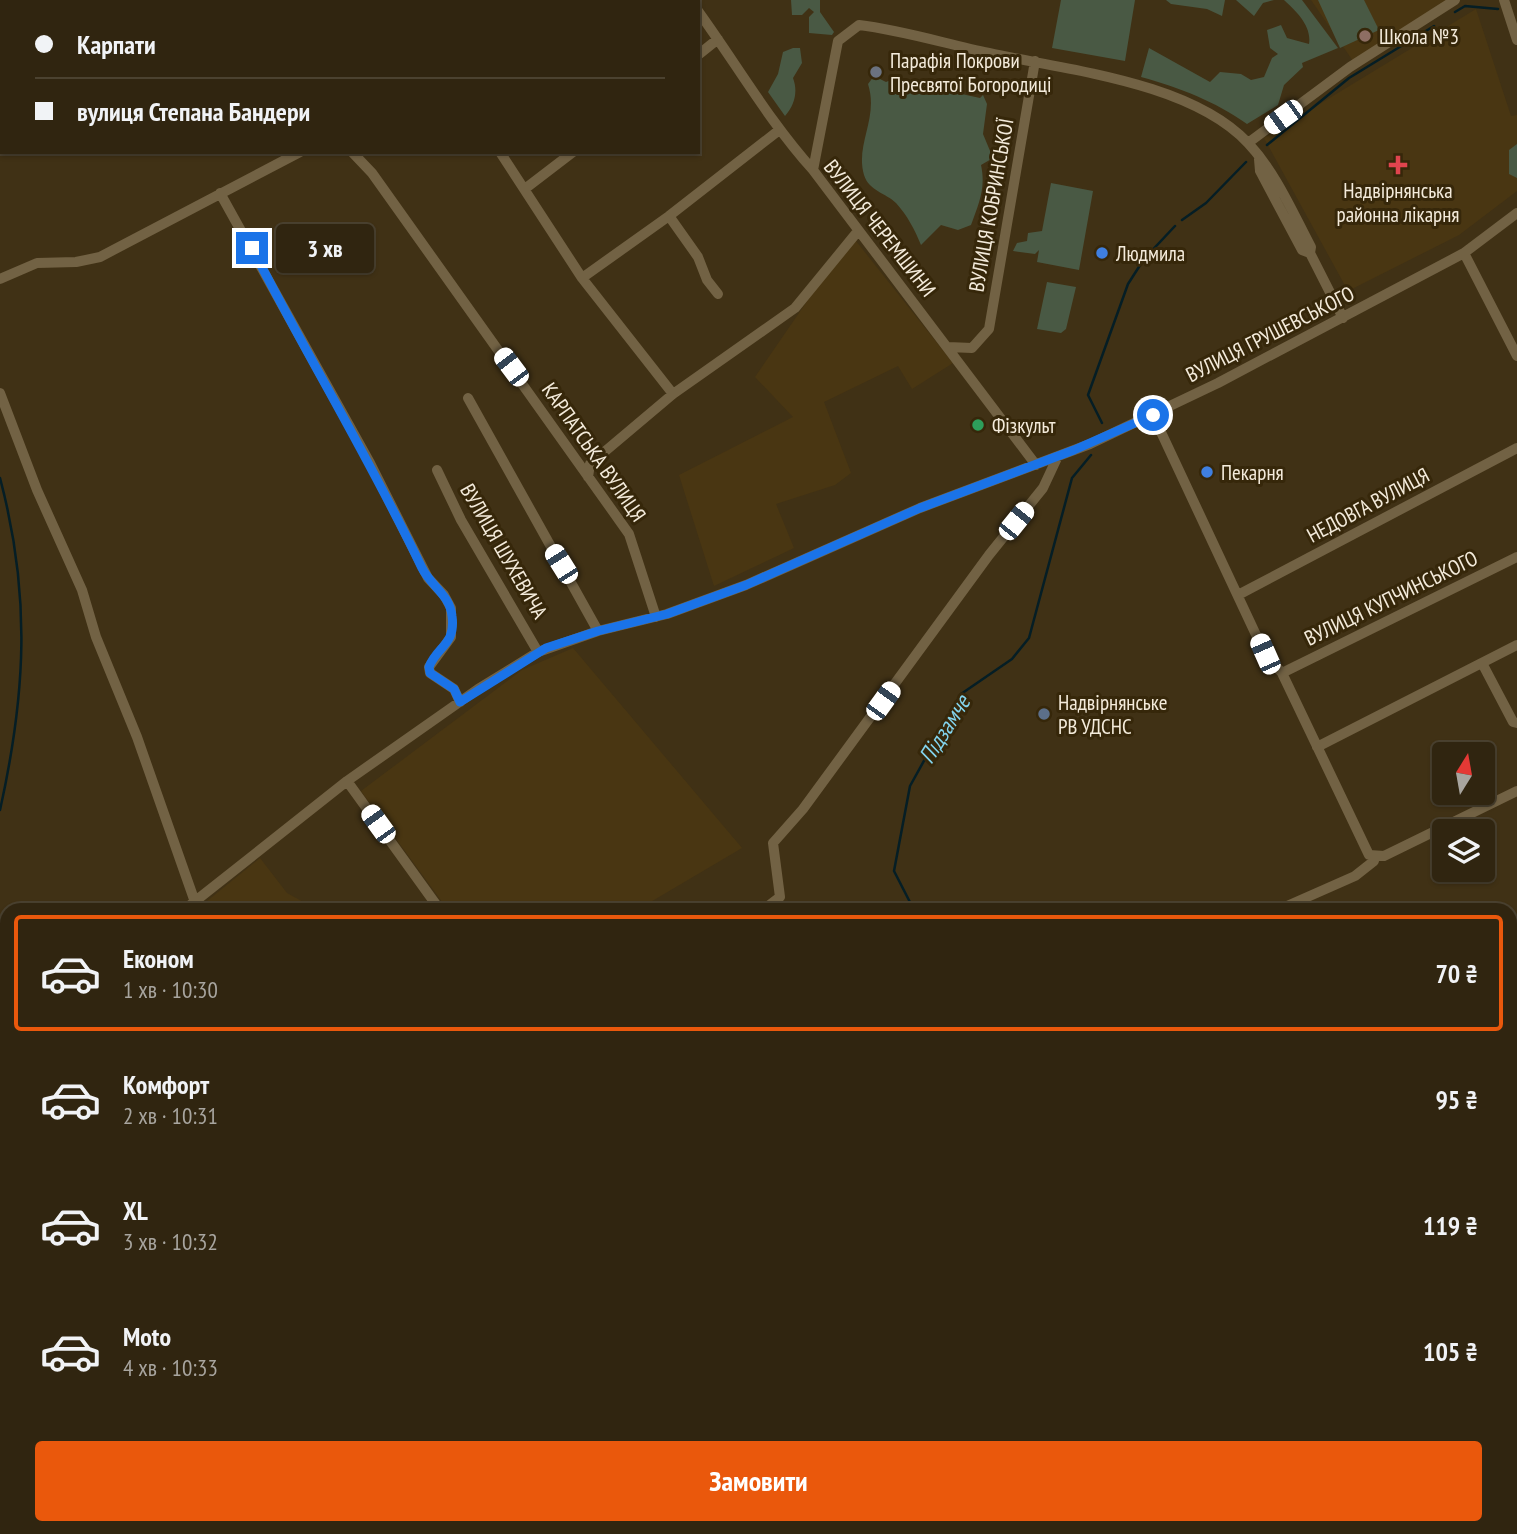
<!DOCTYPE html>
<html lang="uk">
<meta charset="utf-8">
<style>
body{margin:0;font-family:"PT Sans Narrow",sans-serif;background:#3c311e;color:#f1f3f6;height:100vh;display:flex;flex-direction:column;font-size:26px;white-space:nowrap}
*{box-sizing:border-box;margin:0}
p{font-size:23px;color:#a8a59f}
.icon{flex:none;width:38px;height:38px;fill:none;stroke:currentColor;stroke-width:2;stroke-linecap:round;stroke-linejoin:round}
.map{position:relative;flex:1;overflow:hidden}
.sheet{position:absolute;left:0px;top:903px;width:1517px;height:632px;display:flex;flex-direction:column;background:#302510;border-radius:21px 21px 0 0;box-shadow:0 2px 5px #0004,0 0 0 2px #4b4230}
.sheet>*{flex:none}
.hud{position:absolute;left:0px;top:0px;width:700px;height:154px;box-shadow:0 2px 5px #0004,0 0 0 2px #4b4230;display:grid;align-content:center;height:154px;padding:0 35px;background:#302510}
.needle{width:46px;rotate:11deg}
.tools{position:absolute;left:1432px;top:742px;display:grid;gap:14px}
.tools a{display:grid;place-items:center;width:63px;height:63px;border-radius:7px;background:#302510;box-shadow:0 2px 5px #0004,0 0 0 2px #4b4230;font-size:35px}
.end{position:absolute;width:32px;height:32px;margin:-16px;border:9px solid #1a73e8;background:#fff;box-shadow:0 0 0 4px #fff}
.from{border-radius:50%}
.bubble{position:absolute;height:49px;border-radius:7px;background:#302510;box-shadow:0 2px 5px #0004,0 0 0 2px #4b4230;font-size:23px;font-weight:700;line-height:49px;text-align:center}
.car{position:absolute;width:21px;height:42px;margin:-21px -10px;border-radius:9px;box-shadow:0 0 5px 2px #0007;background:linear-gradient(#fff 24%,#345 0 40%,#fff 0 76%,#345 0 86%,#fff 0)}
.hud b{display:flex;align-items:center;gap:24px;height:66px;font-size:26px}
.hud b+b{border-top:2px solid #4b4230}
.hud i{width:18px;height:18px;background:#f1f3f6}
ul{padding:12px 0 0;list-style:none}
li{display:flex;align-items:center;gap:21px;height:116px;margin:0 14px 10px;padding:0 21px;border:4px solid transparent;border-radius:7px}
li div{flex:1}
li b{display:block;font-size:26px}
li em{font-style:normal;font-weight:700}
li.current{border-color:#ea580c}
li>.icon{width:63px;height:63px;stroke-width:1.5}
.action{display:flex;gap:14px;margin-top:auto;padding:14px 35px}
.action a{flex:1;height:80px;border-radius:7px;background:#ea580c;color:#fff;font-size:28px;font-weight:700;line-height:80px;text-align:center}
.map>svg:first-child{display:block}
</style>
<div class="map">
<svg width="1517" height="1534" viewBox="0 0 1517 1534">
<rect width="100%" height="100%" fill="#403115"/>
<path fill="#493612" d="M1311,0H1454L1353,61Z
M1476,9L1511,116L1517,115V191L1459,235L1348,291L1264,138Z
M852,236L953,363L912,389L898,366L824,402L851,473L835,485L776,504L794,548L714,586L679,475L793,417L755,377Z
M573,648L742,848L637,910H448L361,791L522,670Z
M260,858L287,893L318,910H196Z"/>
<path fill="#495944" d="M791,0H820V12L834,32L832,35L809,33V17L814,12L809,8L802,15H792Z
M1061,0H1135L1125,61L1052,48Z
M1166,0H1225L1222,16L1207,9L1171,4Z
M1236,0H1274L1263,3L1254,16Z
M1284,0H1302L1338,48L1302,63L1303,67L1284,85L1278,105L1247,124C1214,101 1181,88 1141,77L1149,48L1210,82L1220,72L1241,74L1251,80L1264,77L1272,58L1278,54L1270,48L1267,30L1281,25L1287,38L1309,44C1312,26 1296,11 1284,0Z
M1318,0H1364L1379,30L1340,48Z
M793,48H800L802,63L793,78C798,91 795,105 785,116L768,92L778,74L783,52Z
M874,76L886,82L893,79L980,98L983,95L987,104L983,134L993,158L981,165C986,188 979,203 971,225L958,230L941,225L921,245C915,230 907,215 896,203C886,193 869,191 864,175C855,144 879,118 868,84Z
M1517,144V178L1509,174V150Z
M1051,183L1093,191L1079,270L1037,262L1039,250L1035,254L1013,251L1017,243L1027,241L1028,233L1042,231Z
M1047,282L1076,287L1066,329L1061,333L1037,329Z"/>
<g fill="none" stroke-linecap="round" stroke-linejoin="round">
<path stroke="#051e25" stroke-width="2.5" d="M1455,12L1465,6L1498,9
M1267,145L1349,78L1434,26
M1182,220L1206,203L1246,162
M1102,423L1088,395L1128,284L1144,259L1175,226
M0,478C31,595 26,693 0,810
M914,910L894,871L910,786L961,694L1012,659L1029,638L1072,478L1091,455
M0,1065V1078"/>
<path stroke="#726244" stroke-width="10" d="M303,0L304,2
M454,0L456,2
M565,0L566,2
M690,0L691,2
M1504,0L1517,40
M588,2L590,0
M698,11C737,65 769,121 813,170L1036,465
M698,55L718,39
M1248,143L1350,67L1455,0
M352,152L372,173L629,534L656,617
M500,152L582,278L673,394
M1259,159L1260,171L1302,250L1310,253
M813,170L838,41L859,25C902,30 946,44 989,53C1067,70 1191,82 1248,143C1276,173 1292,211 1311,247L1310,253L1343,318
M526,188L573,152
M220,193L370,463L428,578L444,595L451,608V637L429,667L430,673L454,689L460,702
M669,216L698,257L707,280L718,294
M1464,253L1517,356
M582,278L669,216L778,131
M0,279L37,263L76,262L100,257L300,152
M948,347L972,348L989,329L1035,61
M0,393L37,490L82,590L96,637L137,737L195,902
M468,398L598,631
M1153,415L1265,654L1282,673L1369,855L1384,856L1517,791
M437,470L461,520L538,652
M588,477L590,464L673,394L795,308L858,231
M1238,595L1517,448
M1482,663L1513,722L1517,723
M1282,673L1517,557
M1317,747L1517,645
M347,781L440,910
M184,910L347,781L478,689L538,652L598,631L667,614L746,585L920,508L1090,444L1218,383L1464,253L1517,213
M763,910L780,897L773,843L803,809L989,555L1043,488L1058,456
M1278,910L1355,876L1374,861
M1,1021L7,1045
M0,1105L7,1094
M1510,1189L1517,1186
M0,1274L7,1270
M363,1534L371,1528"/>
</g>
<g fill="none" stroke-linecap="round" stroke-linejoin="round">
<path stroke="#1a73e8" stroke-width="9" d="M252,248C307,356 370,459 422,568C431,586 450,595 452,616C456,645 437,646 429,667L430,673L454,689L460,702L546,648L598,631L667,614L746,585L920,508L1074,450L1153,415"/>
</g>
<circle fill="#8d6e63" stroke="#36270a" stroke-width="2.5" cx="1365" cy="36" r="7"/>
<circle fill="#6b7280" stroke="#36270a" stroke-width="2.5" cx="876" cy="72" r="7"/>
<path fill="#e0444e" stroke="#36270a" stroke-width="2.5" d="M1394.5 154.5h7v7h7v7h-7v7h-7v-7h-7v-7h7z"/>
<g fill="#3f7fe0" stroke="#36270a" stroke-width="2.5">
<circle cx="1102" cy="253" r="7"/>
<circle cx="1207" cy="472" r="7"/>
</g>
<circle fill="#2e9e5b" stroke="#36270a" stroke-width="2.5" cx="978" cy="425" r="7"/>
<circle fill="#5c6f8a" stroke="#36270a" stroke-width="2.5" cx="1044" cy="714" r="7"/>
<g text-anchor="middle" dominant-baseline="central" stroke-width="6" stroke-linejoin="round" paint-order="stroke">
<g font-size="21" fill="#f4ebdb" stroke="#36270a" text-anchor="start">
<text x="1379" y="36">Школа №3</text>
<text x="890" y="60">Парафія Покрови<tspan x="890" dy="24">Пресвятої Богородиці</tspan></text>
<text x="1398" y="190" text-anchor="middle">Надвірнянська<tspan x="1398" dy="24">районна лікарня</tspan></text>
<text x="1116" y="253">Людмила</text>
<text x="992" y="425">Фізкульт</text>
<text x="1221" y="472">Пекарня</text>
<text x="1058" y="702">Надвірнянське<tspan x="1058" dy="24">РВ УДСНС</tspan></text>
</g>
<g font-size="21" fill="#f4ebdb" stroke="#36270a">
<text transform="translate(991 205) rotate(-80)">ВУЛИЦЯ КОБРИНСЬКОЇ</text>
<text transform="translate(880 228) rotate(52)">ВУЛИЦЯ ЧЕРЕМШИНИ</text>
<text transform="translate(1270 334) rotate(-27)">ВУЛИЦЯ ГРУШЕВСЬКОГО</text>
<text transform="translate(594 452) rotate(55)">КАРПАТСЬКА ВУЛИЦЯ</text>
<text transform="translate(1368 505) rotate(-28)">НЕДОВГА ВУЛИЦЯ</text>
<text transform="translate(504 551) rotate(60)">ВУЛИЦЯ ШУХЕВИЧА</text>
<text transform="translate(1391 598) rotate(-26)">ВУЛИЦЯ КУПЧИНСЬКОГО</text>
</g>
<g font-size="23" font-style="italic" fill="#83d4ed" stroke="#36270a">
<text transform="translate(944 729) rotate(-58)">Підзамче</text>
</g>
</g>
</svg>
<div class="tools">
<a><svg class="needle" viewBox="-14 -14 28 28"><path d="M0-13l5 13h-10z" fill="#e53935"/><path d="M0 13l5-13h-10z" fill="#a8a59f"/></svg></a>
<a><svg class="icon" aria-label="layers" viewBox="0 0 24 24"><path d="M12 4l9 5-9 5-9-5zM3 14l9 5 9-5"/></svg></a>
</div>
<i class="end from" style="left:1153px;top:415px"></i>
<i class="end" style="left:252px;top:248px"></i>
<div class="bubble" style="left:276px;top:224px;width:98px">3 хв</div>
<i class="car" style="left:1283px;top:117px;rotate:234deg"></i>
<i class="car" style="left:511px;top:367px;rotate:323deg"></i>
<i class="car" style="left:1016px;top:521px;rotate:39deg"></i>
<i class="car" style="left:561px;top:564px;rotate:328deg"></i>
<i class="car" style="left:1265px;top:654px;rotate:336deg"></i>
<i class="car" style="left:883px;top:701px;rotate:36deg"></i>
<i class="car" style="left:378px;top:824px;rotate:324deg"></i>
<div class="hud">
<b><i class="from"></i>Карпати</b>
<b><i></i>вулиця Степана Бандери</b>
</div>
<section class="sheet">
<ul>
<li class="current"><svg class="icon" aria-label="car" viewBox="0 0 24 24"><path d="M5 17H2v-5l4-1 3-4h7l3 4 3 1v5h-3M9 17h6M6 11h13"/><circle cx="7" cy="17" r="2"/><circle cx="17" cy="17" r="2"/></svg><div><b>Економ</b><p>1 хв · 10:30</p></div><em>70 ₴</em></li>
<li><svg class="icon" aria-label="car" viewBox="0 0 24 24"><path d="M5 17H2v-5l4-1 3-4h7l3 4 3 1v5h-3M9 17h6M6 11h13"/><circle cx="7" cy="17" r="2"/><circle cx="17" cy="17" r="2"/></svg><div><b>Комфорт</b><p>2 хв · 10:31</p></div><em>95 ₴</em></li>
<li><svg class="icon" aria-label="car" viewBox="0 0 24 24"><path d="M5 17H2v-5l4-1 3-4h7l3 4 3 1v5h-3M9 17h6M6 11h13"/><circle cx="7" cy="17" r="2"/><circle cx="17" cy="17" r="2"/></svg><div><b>XL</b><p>3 хв · 10:32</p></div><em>119 ₴</em></li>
<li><svg class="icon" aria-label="car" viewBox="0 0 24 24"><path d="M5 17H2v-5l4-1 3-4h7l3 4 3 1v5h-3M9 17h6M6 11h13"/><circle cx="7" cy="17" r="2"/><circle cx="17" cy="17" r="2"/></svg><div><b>Moto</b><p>4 хв · 10:33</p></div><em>105 ₴</em></li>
</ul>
<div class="action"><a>Замовити</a></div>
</section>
</div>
